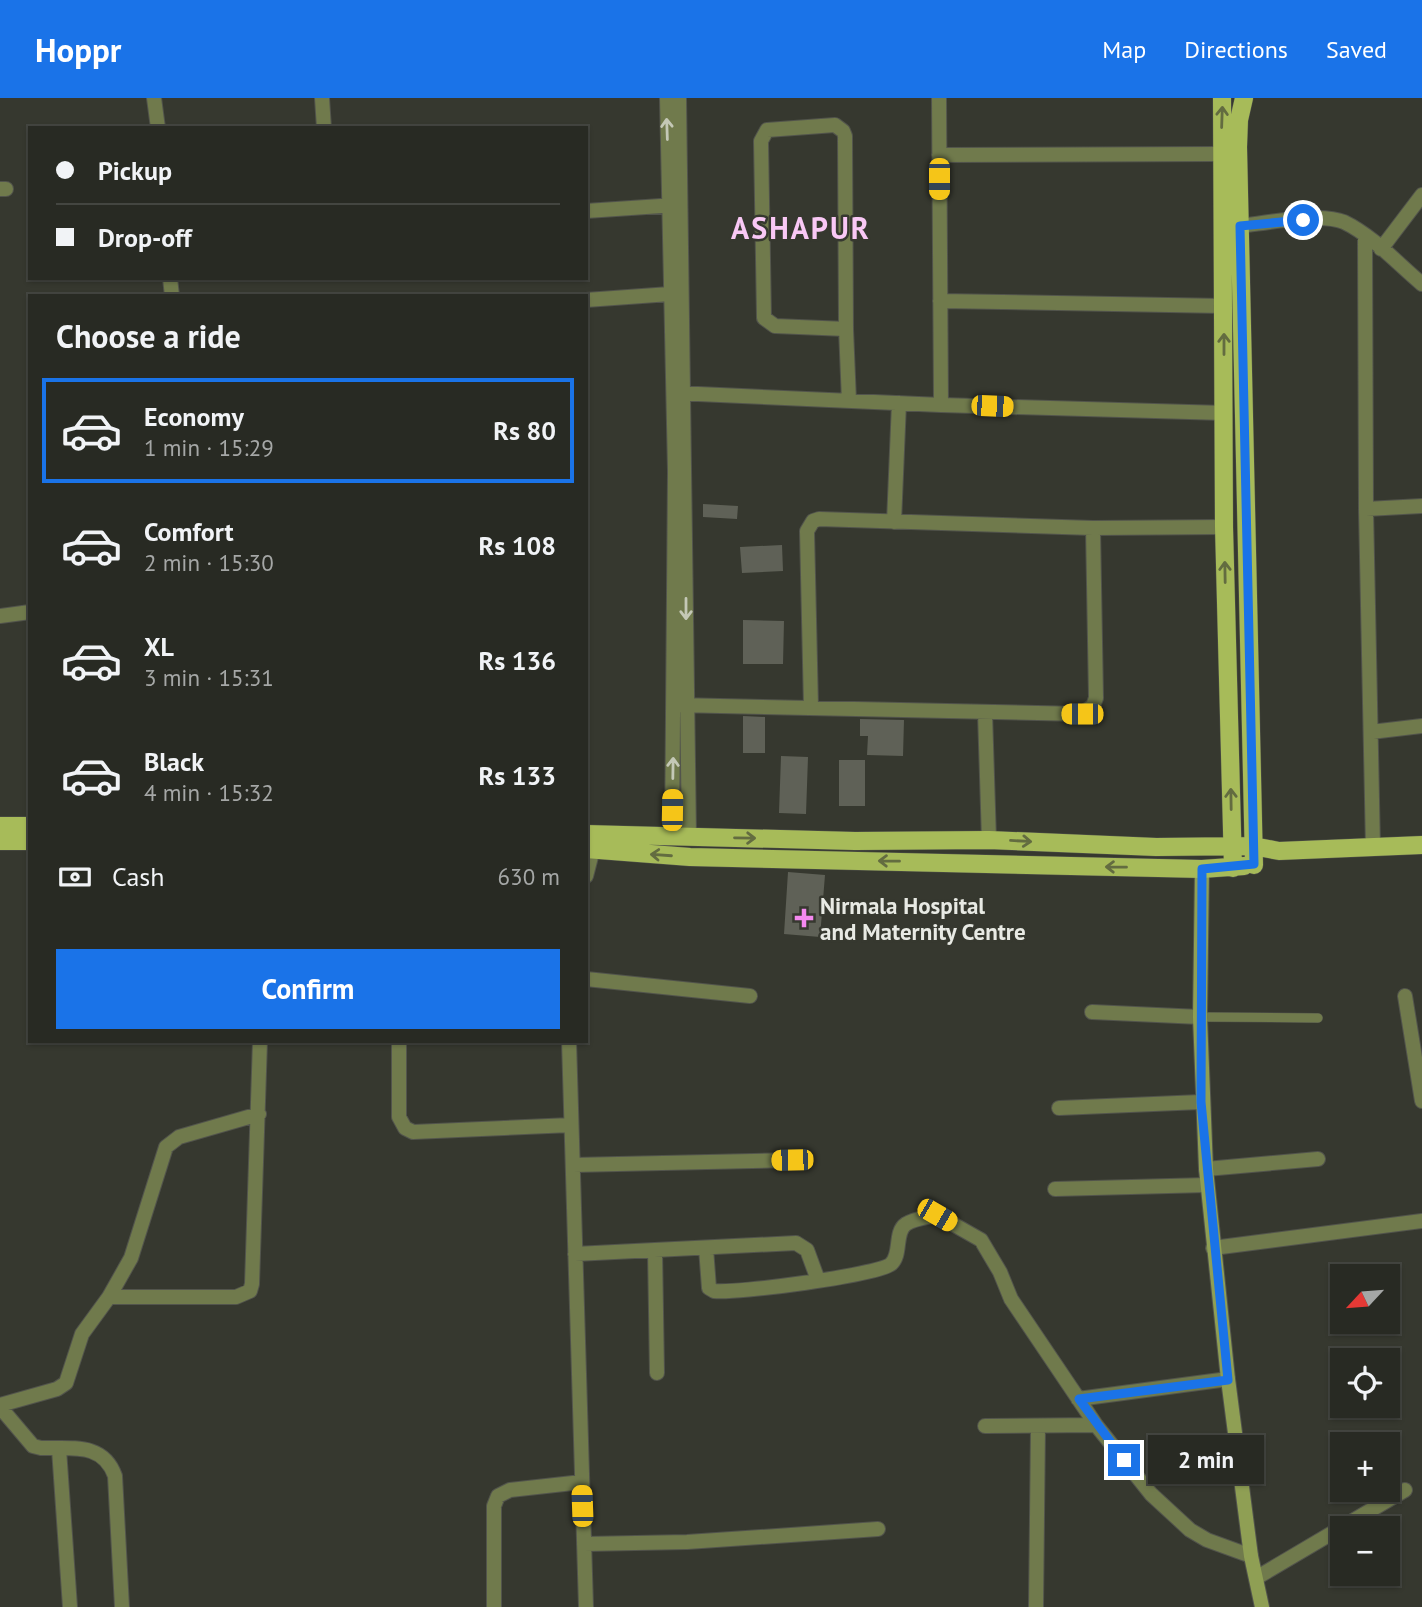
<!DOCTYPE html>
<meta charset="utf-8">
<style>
body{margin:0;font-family:"PT Sans",sans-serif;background:#343630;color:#f1f3f6;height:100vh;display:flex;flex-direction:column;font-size:26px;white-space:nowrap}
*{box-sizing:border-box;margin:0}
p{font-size:23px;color:#a5a7a6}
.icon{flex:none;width:38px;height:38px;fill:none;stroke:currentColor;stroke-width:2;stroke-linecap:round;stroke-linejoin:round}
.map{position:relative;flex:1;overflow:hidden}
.details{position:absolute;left:28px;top:196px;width:560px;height:749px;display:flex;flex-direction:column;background:#282a23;border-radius:0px;box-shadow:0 2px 5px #0004,0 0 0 2px #444641}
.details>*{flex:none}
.guide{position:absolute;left:28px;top:28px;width:560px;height:154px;border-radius:0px;box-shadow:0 2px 5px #0004,0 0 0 2px #444641;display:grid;align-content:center;height:154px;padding:0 28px;background:#282a23}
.needle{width:46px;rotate:244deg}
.tools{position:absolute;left:1330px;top:1166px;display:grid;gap:14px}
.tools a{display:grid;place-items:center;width:70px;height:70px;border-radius:0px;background:#282a23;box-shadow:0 2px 5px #0004,0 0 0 2px #444641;font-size:35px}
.end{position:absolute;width:32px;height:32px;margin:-16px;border:9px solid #1a73e8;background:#fff;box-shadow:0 0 0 4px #fff}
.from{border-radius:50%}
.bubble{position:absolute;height:49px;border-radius:0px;background:#282a23;box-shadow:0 2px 5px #0004,0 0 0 2px #444641;font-size:23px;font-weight:800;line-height:49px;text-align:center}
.car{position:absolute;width:21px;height:42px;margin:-21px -10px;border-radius:9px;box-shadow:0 0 5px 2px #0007;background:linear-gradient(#f5c518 24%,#345 0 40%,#f5c518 0 76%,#345 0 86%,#f5c518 0)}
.guide b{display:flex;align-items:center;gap:24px;height:66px;font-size:26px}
.guide b+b{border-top:2px solid #444641}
.guide i{width:18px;height:18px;background:#f1f3f6}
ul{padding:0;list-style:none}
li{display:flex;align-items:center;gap:21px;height:105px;margin:0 14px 10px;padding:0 14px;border:4px solid transparent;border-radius:0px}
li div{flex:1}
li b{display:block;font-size:26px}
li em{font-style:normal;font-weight:800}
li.active{border-color:#1a73e8}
li>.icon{width:63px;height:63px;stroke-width:1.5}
h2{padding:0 28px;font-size:32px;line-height:84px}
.pay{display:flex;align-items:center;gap:18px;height:77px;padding:0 28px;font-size:26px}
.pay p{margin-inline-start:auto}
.cta{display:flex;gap:14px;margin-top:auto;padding:14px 28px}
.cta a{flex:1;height:80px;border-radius:0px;background:#1a73e8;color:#fff;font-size:28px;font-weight:800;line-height:80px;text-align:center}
header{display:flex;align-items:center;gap:42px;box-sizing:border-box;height:98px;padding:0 35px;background:#1a73e8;color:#fff}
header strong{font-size:33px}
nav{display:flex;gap:38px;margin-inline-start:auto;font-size:24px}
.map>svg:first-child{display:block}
</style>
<header>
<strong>Hoppr</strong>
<nav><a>Map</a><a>Directions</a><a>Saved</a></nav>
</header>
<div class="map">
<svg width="1422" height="1509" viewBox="0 0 1422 1509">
<rect width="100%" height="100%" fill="#36382f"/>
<path fill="#5f6157" d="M703,406L738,408L737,421L703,419Z
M782,447L783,473L742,475L740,449Z
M743,522L784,523L783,566H743Z
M743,618L765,619V655H743Z
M860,621L904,622L903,658L867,657L868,638H860Z
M781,658L808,659L806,716L779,715Z
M839,662H865V708H839Z
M788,774L825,777L820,839L784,836Z"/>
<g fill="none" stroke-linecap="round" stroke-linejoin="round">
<defs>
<path id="service" d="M1200,919L1318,920"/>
<path id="minor" d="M154,0L158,30
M322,0L324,30
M667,0L675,373L672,739
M679,0L689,739
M939,0L941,307
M939,57L1221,56
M0,91H6
M586,113L676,107
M1240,128C1266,125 1321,114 1344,124C1373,138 1398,166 1422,186
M1365,138L1366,411L1373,750
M1381,151L1422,97
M170,180L172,198
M586,202L670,196
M940,203L1224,208
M846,231L775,228L764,220L761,43L767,32L835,27L843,33L845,38L846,231L849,303
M676,295L941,307L1224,315
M1366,411L1422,408
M894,424L899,305
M0,518L30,514
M677,607L1081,616L1093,608L1096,600L1093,430
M811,609L807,433L813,423L819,421L1093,430L1224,429
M985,615L989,742
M1371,634L1422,628
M586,778L593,751
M586,881L750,898
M1405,898L1422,1003
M1092,914L1200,919
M399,943V1019L405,1030L413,1034L571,1027
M569,943L586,1509
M1059,1010L1201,1004
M573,1067L792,1062
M1206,1071L1318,1061
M1055,1091L1207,1087
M706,1150L709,1190L714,1193C735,1196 878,1177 891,1166C902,1156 894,1134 906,1126C913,1121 928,1119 937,1117L981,1142L1000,1174L1011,1201L1096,1327L1151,1396L1190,1432L1207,1442L1251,1458
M1213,1150L1422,1123
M655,1152L657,1275
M575,1156L796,1145L807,1152L818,1182
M109,1199H236L250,1193L252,1186L260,943
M1078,1301L1228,1281
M0,1307L57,1291L66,1285L82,1236L109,1199L131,1160L166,1049L179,1039L259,1016
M0,1309L33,1348L41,1350C72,1351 103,1344 115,1378L122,1509
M985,1328L1096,1327
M59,1351L70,1509
M584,1446L687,1444L878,1431
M1256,1480L1405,1392
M494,1509V1408L498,1398L510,1392L582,1384
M1036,1509L1038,1329"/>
<path id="secondary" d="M1202,771L1200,919L1206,1071L1228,1281L1251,1458L1262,1509"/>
<path id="primary" d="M1222,0L1224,429L1233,770
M1244,0L1239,22L1238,49L1254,767
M0,728H30
M586,736L855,743L989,742L1156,749L1253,748L1279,753L1422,747
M0,743H30
M586,751L690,759L1202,771L1244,768"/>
</defs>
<use href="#service" stroke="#52544c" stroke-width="10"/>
<use href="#minor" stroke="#52544c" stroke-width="16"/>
<use href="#secondary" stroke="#52544c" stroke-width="16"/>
<use href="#primary" stroke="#52544c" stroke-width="19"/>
<use href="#service" stroke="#707a4c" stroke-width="9"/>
<use href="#minor" stroke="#707a4c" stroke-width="14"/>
<use href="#secondary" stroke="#8f9f54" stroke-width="14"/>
<use href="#primary" stroke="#a7bb59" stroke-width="18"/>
</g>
<defs><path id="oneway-shaft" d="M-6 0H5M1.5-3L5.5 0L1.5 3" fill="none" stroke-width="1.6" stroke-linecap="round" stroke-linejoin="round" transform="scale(1.75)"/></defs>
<g stroke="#636c40">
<use href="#oneway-shaft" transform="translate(1222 19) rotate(-88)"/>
<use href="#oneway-shaft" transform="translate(1224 246) rotate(-90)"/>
<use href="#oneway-shaft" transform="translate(1225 474) rotate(-91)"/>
<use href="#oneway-shaft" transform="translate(1231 701) rotate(-91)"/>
<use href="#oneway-shaft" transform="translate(745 740) rotate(1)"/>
<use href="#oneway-shaft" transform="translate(1021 743) rotate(3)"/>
<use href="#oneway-shaft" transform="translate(661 757) rotate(-176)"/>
<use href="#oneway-shaft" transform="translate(889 763) rotate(-179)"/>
<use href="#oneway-shaft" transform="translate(1116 769) rotate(-179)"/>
</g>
<g stroke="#c4c8b6">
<use href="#oneway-shaft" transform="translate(667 31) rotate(-92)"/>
<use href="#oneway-shaft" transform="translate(686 511) rotate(90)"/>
<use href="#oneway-shaft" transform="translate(673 670) rotate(-89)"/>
</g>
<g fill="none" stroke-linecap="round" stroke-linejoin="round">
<path stroke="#1a73e8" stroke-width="9" d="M1124,1362L1079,1301L1228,1282L1201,1004L1202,771L1254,766L1240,128L1303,122"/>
</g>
<path fill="#f489ef" stroke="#36382f" stroke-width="2.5" d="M800.5 809.5h7v7h7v7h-7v7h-7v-7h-7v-7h7z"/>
<g text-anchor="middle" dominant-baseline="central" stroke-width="5" stroke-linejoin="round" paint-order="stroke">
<g font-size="23" font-weight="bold" fill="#e8eae4" stroke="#36382f" text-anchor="start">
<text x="820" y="807">Nirmala Hospital<tspan x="820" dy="26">and Maternity Centre</tspan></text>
</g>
<g font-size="30" font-weight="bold" letter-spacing="2" fill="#f9c8f5" stroke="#36382f">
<text x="801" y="129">ASHAPUR</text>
</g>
</g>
</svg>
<div class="tools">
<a><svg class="needle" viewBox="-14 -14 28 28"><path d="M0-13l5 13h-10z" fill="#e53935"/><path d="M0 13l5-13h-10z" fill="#a5a7a6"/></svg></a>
<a><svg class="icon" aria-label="locate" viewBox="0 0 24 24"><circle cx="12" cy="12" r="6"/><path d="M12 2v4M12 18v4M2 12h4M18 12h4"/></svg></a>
<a>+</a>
<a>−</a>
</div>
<i class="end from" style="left:1303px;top:122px"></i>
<i class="end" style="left:1124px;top:1362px"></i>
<div class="bubble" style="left:1148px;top:1337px;width:116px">2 min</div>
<i class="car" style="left:939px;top:81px;rotate:180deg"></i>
<i class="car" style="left:992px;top:308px;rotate:92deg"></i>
<i class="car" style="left:1082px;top:616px;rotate:270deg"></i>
<i class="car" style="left:672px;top:712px;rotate:1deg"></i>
<i class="car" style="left:792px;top:1062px;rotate:269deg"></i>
<i class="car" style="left:937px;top:1117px;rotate:120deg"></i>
<i class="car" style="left:582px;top:1408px;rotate:358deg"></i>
<div class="guide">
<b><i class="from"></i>Pickup</b>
<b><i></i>Drop-off</b>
</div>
<section class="details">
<h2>Choose a ride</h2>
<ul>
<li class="active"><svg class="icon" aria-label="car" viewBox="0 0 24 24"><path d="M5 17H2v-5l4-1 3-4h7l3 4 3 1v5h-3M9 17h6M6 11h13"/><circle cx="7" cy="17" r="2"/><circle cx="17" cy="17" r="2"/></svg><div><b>Economy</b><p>1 min · 15:29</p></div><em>Rs 80</em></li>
<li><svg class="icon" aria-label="car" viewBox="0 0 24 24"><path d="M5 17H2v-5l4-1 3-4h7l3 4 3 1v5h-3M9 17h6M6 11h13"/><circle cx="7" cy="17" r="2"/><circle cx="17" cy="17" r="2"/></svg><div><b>Comfort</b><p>2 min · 15:30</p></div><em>Rs 108</em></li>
<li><svg class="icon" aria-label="car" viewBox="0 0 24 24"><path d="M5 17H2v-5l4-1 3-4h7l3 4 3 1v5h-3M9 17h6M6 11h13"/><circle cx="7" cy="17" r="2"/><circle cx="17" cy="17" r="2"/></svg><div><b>XL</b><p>3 min · 15:31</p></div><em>Rs 136</em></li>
<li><svg class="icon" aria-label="car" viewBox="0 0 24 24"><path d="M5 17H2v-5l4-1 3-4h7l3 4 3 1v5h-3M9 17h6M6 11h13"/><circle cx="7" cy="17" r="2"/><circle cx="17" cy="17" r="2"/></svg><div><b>Black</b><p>4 min · 15:32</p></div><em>Rs 133</em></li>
</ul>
<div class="pay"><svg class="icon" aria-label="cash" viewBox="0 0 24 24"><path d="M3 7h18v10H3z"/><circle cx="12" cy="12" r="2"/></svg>Cash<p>630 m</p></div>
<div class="cta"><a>Confirm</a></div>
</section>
</div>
